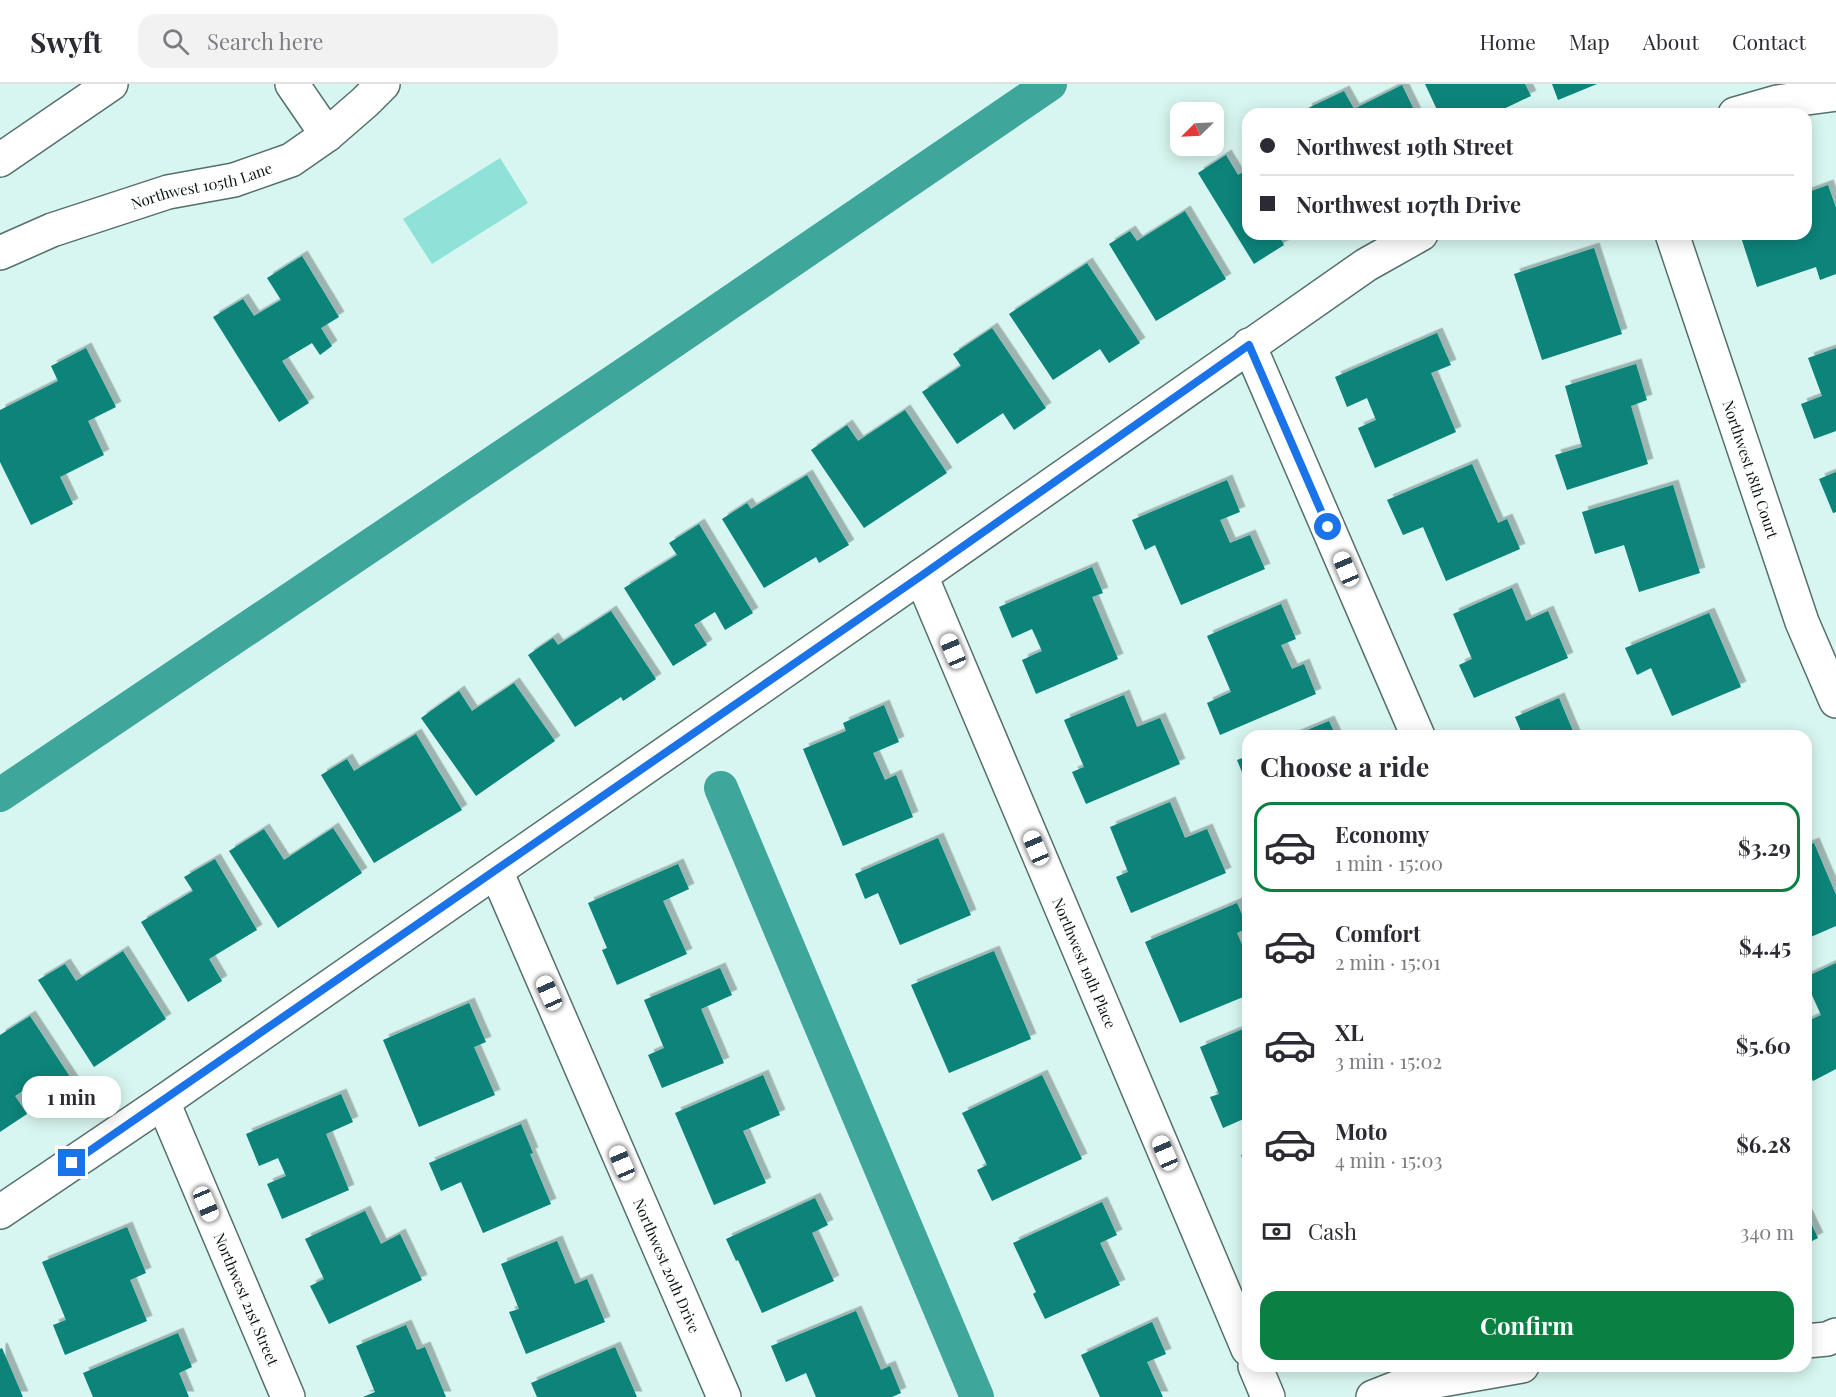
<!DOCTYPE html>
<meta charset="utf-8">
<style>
body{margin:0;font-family:"Playfair Display",serif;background:#f2f2f3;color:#2b2b33;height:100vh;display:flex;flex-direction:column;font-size:22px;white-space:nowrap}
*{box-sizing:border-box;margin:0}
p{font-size:20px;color:#7c7c81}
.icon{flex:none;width:33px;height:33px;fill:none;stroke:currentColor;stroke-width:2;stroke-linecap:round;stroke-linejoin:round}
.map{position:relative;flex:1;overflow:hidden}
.details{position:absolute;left:1242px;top:646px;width:570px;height:642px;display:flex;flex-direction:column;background:#fff;border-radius:18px;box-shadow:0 3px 15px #0003}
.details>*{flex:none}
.hud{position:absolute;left:1242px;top:24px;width:570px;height:132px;border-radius:18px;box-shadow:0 3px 15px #0003;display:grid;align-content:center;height:132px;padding:0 18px;background:#fff}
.needle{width:39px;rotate:246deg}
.buttons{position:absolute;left:1170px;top:18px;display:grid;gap:12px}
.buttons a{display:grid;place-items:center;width:54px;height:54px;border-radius:12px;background:#fff;box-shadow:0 3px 15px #0003;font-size:30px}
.end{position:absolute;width:27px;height:27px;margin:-14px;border:8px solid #1a73e8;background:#fff;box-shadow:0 0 0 3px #fff}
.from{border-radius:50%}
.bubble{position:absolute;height:42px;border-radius:18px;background:#fff;box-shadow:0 3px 15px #0003;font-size:20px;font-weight:700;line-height:42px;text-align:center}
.car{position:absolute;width:18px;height:36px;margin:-18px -9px;border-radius:8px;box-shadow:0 0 4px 2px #0007;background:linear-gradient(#fff 24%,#345 0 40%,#fff 0 76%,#345 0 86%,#fff 0)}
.hud b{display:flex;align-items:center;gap:21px;height:57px;font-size:22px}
.hud b+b{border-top:2px solid #e1e1e2}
.hud i{width:15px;height:15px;background:#2b2b33}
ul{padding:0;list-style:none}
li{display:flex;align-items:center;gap:18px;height:90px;margin:0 12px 9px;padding:0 6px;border:3px solid transparent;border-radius:18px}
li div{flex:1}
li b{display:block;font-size:22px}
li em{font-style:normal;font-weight:700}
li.current{border-color:#0b8043}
li>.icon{width:54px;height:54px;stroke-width:1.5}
h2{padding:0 18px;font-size:27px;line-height:72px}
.pay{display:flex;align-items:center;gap:15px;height:66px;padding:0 18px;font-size:22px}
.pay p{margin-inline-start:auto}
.primary-button{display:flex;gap:12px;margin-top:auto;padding:12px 18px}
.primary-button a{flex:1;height:69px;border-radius:18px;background:#0b8043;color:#fff;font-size:24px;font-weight:700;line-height:69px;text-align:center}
header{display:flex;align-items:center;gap:36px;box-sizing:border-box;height:84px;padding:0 30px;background:#fff;border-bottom:2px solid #e1e1e2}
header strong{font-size:28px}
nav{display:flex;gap:33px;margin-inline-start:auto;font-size:21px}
.search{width:420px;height:54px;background:#f2f2f3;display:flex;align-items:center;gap:15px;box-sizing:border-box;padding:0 21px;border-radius:18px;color:#7c7c81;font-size:22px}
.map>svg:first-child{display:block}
</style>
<header>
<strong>Swyft</strong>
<div class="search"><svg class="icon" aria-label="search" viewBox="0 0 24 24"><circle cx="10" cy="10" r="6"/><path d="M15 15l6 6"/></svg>Search here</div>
<nav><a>Home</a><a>Map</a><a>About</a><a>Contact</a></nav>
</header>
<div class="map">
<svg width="1836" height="1313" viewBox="0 0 1836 1313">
<defs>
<filter id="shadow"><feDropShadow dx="5.5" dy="-5.5" stdDeviation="0" flood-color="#0004"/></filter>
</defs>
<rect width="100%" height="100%" fill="#d8f6f1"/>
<path fill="#8fe2d7" d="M500,74L528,119L432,180L403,135Z"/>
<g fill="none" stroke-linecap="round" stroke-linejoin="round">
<path stroke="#3ea69b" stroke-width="34" d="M721,704L977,1313
M0,711L634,284L1050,0"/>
</g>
<path fill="#07847a" filter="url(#shadow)" d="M1425,0H1525L1531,12L1493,30H1439Z
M1552,0H1597L1558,16Z
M1402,1L1416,30H1308L1306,25L1344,7L1354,25Z
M1226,71L1238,91L1248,85V150H1278L1284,161L1254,180L1198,89Z
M1828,101L1836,124V190L1820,196L1816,183L1757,203L1740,150H1806V109Z
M1185,127L1226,195L1156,237L1109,160L1130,147L1137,157Z
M1594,164L1622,250L1542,276L1514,190Z
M302,172L339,233L321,244L332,262L320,271L312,259L282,277L309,319L279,338L213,233L243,215L254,232L281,216L267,194Z
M1087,179L1140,259L1109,279L1100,265L1053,296L1009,230Z
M992,244L1046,324L1014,346L1003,329L957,360L922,308L961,282L953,270Z
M1437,249L1451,281L1431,289L1456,348L1375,384L1358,344L1376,336L1367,314L1347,323L1335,293Z
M86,264L116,323L88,337L104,371L60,393L73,420L31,441L0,378V326L58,297L51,282Z
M1836,264V347L1814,355L1801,320L1822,312L1808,274Z
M1636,280L1647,316L1631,322L1648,380L1567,406L1555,371L1582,363L1565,302Z
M905,326L947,389L864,444L811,366L847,341L858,357Z
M1472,380L1498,439L1507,435L1520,465L1446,497L1423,443L1403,451L1387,416Z
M1836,388V428L1833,429L1819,395Z
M807,391L849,461L819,479L816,473L764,504L722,435L747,419L751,425Z
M1227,396L1240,428L1220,436L1230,459L1250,451L1265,485L1181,521L1155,461L1145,466L1132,436Z
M1673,401L1700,489L1639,508L1624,461L1595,470L1582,428Z
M699,440L753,529L725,546L715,528L694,541L707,561L673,582L624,504L677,471L669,459Z
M1092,483L1103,509L1092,513L1118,575L1036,610L1022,576L1042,567L1032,545L1012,554L999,523Z
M1512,504L1526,537L1548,527L1568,574L1474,614L1459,581L1472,575L1453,530Z
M1281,520L1296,555L1281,561L1292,585L1304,580L1316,610L1220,651L1207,619L1231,608L1207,552Z
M611,527L656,595L623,617L621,613L575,643L528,571L553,554L558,561Z
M1709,529L1741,603L1672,632L1651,584L1637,591L1625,564Z
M514,599L555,657L476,712L421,634L459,607L472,627Z
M1124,611L1137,643L1160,634L1180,680L1086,720L1072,688L1084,683L1064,636Z
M1559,614L1575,652H1523L1515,633Z
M884,621L899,658L873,669L885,696L896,691L913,733L843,762L803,665L846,647L843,639Z
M1329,637L1336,652H1293Z
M416,650L462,726L374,779L321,691L347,675L354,687Z
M1248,672V703L1237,676Z
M1170,718L1185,754L1207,745L1226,789L1131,829L1116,793L1128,788L1110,743Z
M333,744L362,789L278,844L229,767L264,745L284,776Z
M938,754L971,831L900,861L878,809L865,815L855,790Z
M1814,759L1836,811V842L1806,855V762Z
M215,775L257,846L209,875L222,897L188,918L141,838L193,807L184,793Z
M678,780L689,805L663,817L687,870L617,901L602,866L607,864L588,819Z
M1237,819L1248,844L1237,849L1248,874V911L1180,939L1145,858Z
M123,867L166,935L94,983L38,896L65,880L76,897Z
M994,867L1031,955L949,989L911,901Z
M1836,879V985L1813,997L1806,983V938L1821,931L1806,898V893Z
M720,884L732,911L701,925L724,979L662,1004L648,971L664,964L644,916Z
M469,919L486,958L474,963L495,1011L419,1043L383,956Z
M30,932L74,999L39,1022L27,1004L15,1012L27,1030L0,1048V951Z
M1248,943V1033L1223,1044L1210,1013L1219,1010L1200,963Z
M763,991L780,1031L743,1047L766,1099L714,1121L675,1029Z
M1042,991L1082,1075L992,1117L977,1086L987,1081L962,1029Z
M341,1010L353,1038L326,1050L349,1106L282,1135L267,1100L286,1092L278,1074L259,1082L246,1050Z
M521,1040L533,1069L530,1070L551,1120L483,1149L461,1098L441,1107L429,1079Z
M1248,1069V1088L1241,1071Z
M815,1114L828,1141L812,1149L834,1197L762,1229L738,1176L736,1177L726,1155Z
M1102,1118L1117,1151L1100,1159L1120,1201L1045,1235L1033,1210L1036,1208L1013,1159Z
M365,1127L381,1160L400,1150L422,1196L329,1240L310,1202L324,1195L305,1155Z
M1806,1129L1818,1154L1806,1160Z
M127,1143L146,1189L130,1196L147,1237L65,1271L53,1241L66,1236L42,1178Z
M557,1157L575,1200L587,1195L605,1238L526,1270L509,1228L519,1225L501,1180Z
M856,1227L881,1286L890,1282L901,1309L892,1313H816L806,1289L786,1298L771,1262Z
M1152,1238L1166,1270L1147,1278L1163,1313H1100L1081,1271Z
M406,1241L417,1266L425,1263L446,1313H363L375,1308L356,1262Z
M178,1249L192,1283L179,1289L189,1313H93L83,1289Z
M615,1263L637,1313H537L531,1299Z
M2,1264L23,1313H0V1265Z"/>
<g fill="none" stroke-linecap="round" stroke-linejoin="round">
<defs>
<g id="minor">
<path d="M292,0L327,51"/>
<path d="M1735,30L1777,18L1836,10"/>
<path id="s1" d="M1672,150L1802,538L1836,617"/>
<path id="s2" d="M0,169L52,146L168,108L234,96L291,76L327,51L365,18L383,0"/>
<path d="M1249,261L1418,652"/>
<path id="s3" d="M921,492L1248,1265"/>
<path id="s4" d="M496,787L724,1313"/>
<path id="s5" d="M163,1018L288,1313"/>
<path d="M0,1128L163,1018L921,492L1366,181L1421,150"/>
<path d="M1806,1257L1827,1255L1836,1251"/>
<path d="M1255,1282L1268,1313"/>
<path d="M1373,1313L1396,1304L1522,1282"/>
</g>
<path id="secondary" d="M0,76L111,0"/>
</defs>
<use href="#minor" stroke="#556f6b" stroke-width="36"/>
<use href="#secondary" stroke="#556f6b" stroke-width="36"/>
<use href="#minor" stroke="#fff" stroke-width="33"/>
<use href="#secondary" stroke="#fff" stroke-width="33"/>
</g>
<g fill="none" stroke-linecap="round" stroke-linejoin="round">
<path stroke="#1a73e8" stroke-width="8" d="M72,1079L921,492L1249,261L1328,443"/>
</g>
<g text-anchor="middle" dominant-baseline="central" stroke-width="4.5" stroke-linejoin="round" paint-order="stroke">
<g font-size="15" fill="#081311" stroke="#f3fffd">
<text stroke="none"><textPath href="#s2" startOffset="213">Northwest 105th Lane</textPath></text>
<text stroke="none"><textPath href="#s1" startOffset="248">Northwest 18th Court</textPath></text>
<text stroke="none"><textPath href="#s3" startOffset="420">Northwest 19th Place</textPath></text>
<text stroke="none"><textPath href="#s4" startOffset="430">Northwest 20th Drive</textPath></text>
<text stroke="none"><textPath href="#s5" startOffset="214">Northwest 21st Street</textPath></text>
</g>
</g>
</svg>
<div class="buttons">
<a><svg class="needle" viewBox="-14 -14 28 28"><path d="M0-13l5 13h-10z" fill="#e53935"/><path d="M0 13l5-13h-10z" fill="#7c7c81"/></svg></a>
</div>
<i class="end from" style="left:1328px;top:443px"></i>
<i class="end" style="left:72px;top:1079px"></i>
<div class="bubble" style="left:22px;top:992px;width:99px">1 min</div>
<i class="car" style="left:1346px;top:485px;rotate:337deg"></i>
<i class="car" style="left:953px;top:567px;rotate:337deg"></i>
<i class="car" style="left:1036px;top:764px;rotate:337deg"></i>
<i class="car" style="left:549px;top:909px;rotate:336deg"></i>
<i class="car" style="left:1165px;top:1069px;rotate:337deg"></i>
<i class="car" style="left:622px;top:1079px;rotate:337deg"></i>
<i class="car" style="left:206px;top:1120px;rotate:157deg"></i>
<div class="hud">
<b><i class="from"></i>Northwest 19th Street</b>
<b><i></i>Northwest 107th Drive</b>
</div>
<section class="details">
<h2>Choose a ride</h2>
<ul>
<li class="current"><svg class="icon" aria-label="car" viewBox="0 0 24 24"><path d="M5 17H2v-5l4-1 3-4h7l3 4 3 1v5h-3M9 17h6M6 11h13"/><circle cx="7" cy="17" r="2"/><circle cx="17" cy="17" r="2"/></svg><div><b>Economy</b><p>1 min · 15:00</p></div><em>$3.29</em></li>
<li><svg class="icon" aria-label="car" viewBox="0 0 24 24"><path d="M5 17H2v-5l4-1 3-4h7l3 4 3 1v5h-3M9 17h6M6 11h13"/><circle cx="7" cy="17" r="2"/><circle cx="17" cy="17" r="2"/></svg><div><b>Comfort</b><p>2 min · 15:01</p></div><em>$4.45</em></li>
<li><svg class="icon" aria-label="car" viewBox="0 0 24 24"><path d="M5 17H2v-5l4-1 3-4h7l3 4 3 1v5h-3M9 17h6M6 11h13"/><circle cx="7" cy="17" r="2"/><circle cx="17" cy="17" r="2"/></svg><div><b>XL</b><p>3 min · 15:02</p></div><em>$5.60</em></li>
<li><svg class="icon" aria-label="car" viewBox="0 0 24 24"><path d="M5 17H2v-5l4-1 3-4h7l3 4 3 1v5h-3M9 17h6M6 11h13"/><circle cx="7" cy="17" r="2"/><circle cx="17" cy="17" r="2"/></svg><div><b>Moto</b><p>4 min · 15:03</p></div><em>$6.28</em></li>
</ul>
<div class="pay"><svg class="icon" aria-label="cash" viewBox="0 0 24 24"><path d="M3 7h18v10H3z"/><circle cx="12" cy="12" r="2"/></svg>Cash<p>340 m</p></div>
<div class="primary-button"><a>Confirm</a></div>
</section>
</div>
